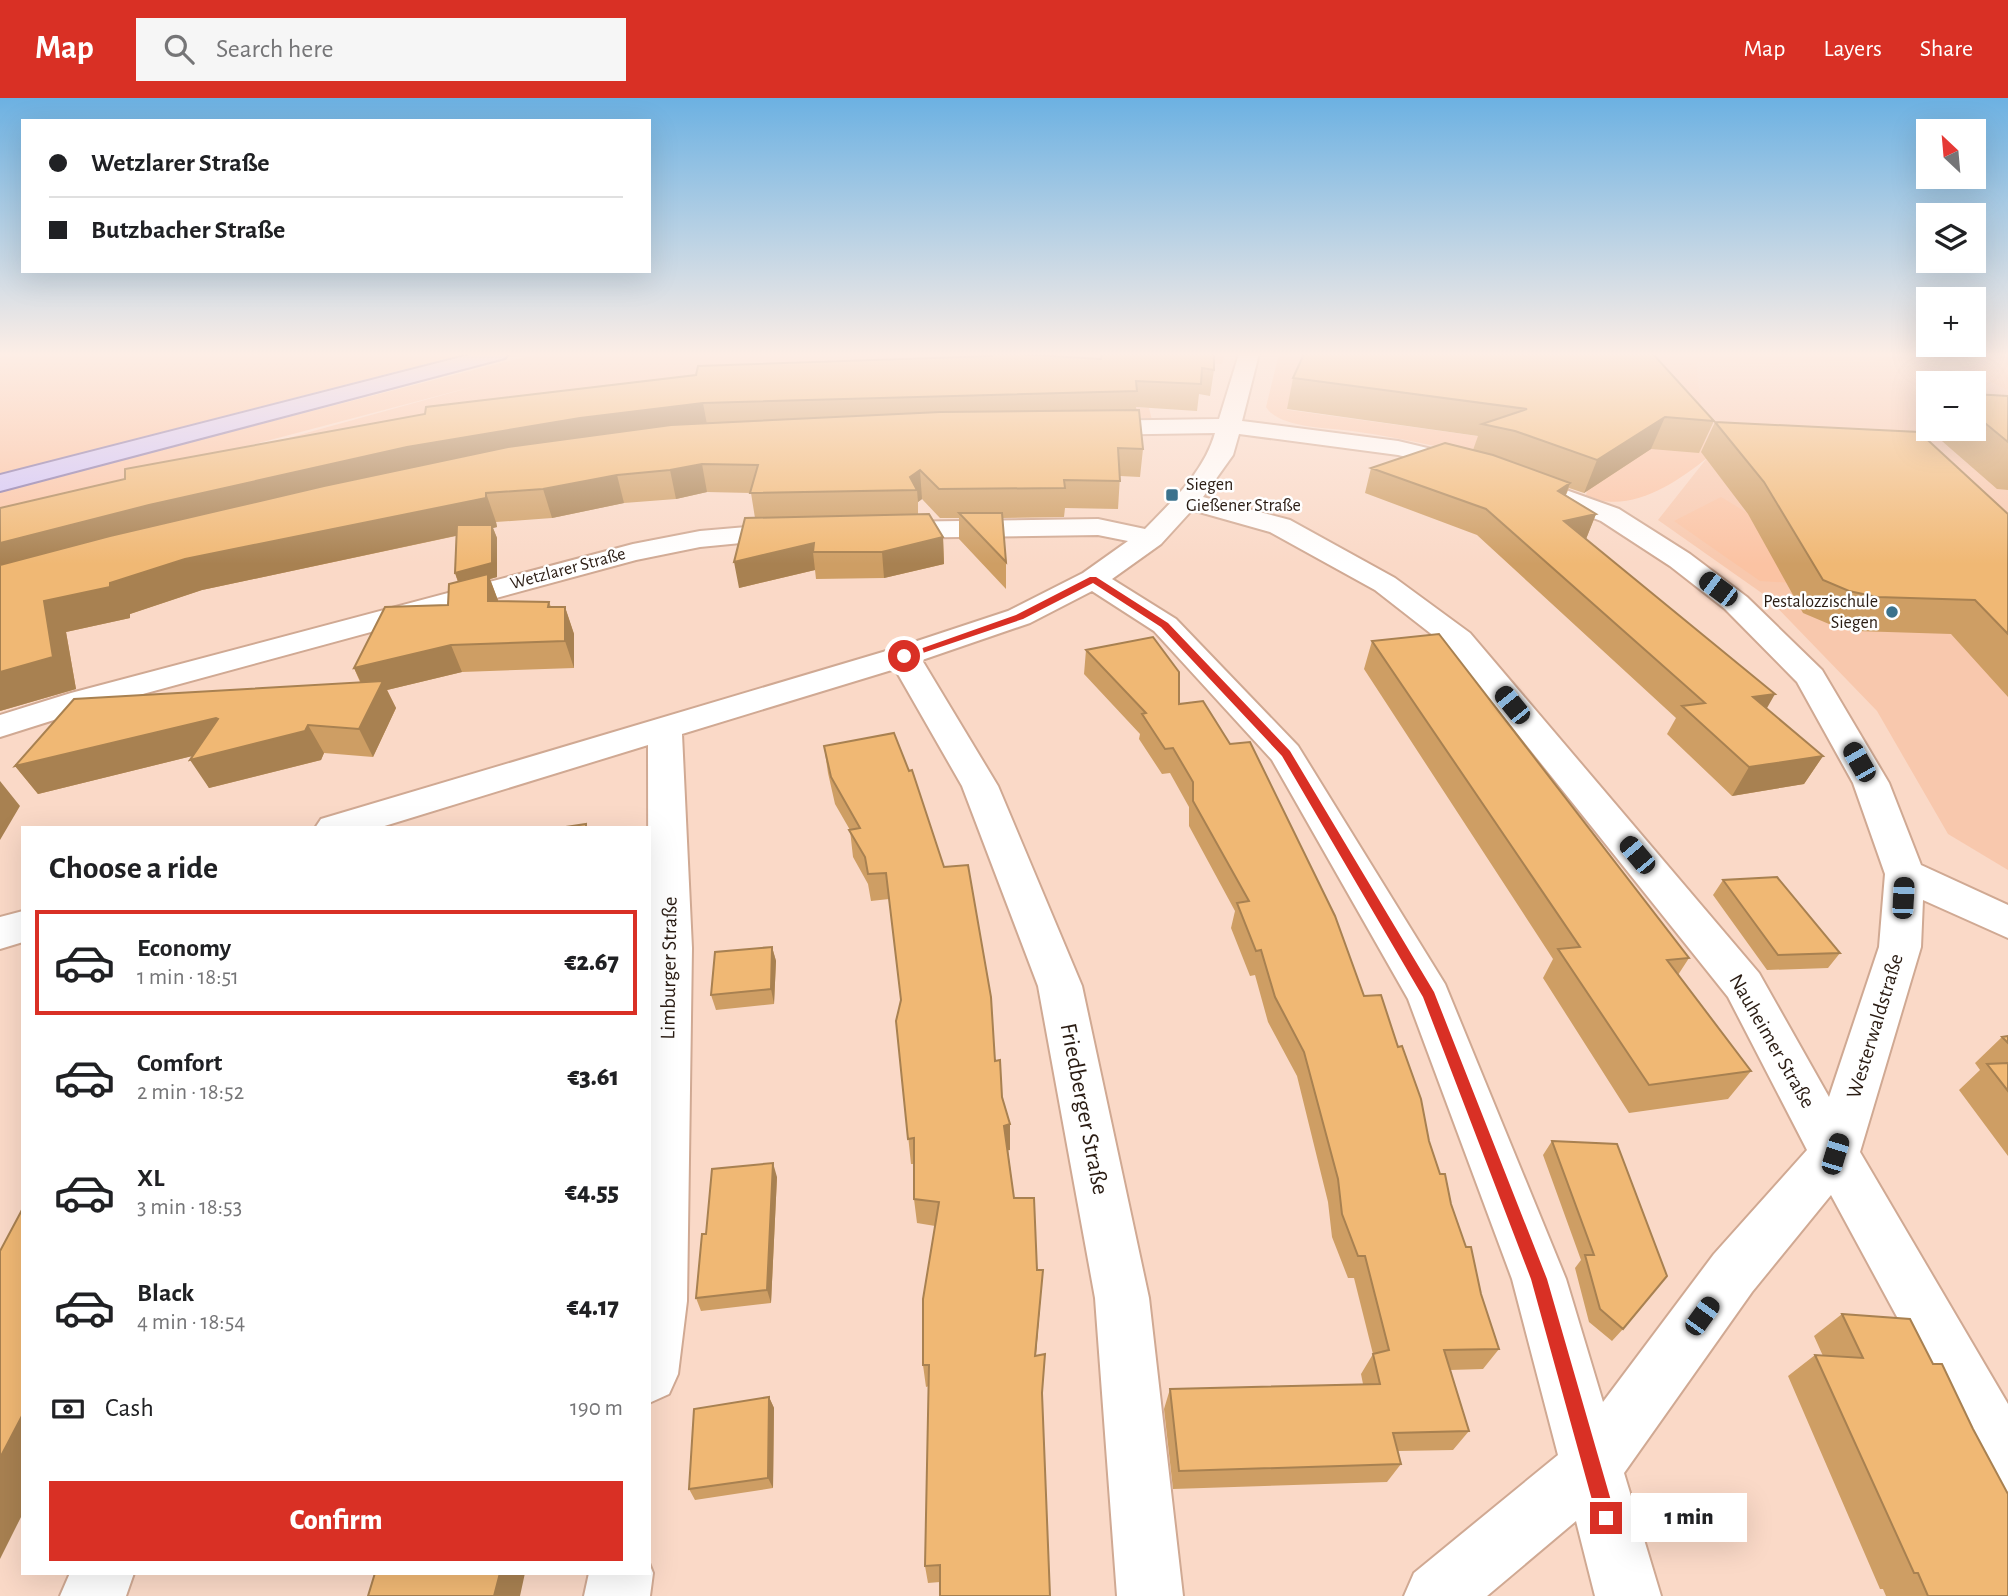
<!DOCTYPE html>
<meta charset="utf-8">
<style>
body{margin:0;font-family:"Alegreya Sans",sans-serif;background:#f6f6f6;color:#202124;height:100vh;display:flex;flex-direction:column;font-size:26px;white-space:nowrap}
*{box-sizing:border-box;margin:0}
p{font-size:23px;color:#757577}
.icon{flex:none;width:38px;height:38px;fill:none;stroke:currentColor;stroke-width:2;stroke-linecap:round;stroke-linejoin:round}
.map{position:relative;flex:1;overflow:hidden}
.details{position:absolute;left:21px;top:728px;width:630px;height:749px;display:flex;flex-direction:column;background:#fff;border-radius:0px;box-shadow:0 7px 28px #0002}
.details>*{flex:none}
.guide{position:absolute;left:21px;top:21px;width:630px;height:154px;border-radius:0px;box-shadow:0 7px 28px #0002;display:grid;align-content:center;height:154px;padding:0 28px;background:#fff}
.needle{width:46px;rotate:334deg}
.controls{position:absolute;left:1916px;top:21px;display:grid;gap:14px}
.controls a{display:grid;place-items:center;width:70px;height:70px;border-radius:0px;background:#fff;box-shadow:0 7px 28px #0002;font-size:35px}
.end{position:absolute;width:32px;height:32px;margin:-16px;border:9px solid #d93025;background:#fff;box-shadow:0 0 0 4px #fff}
.from{border-radius:50%}
.bubble{position:absolute;height:49px;border-radius:0px;background:#fff;box-shadow:0 7px 28px #0002;font-size:23px;font-weight:800;line-height:49px;text-align:center}
.car{position:absolute;width:21px;height:42px;margin:-21px -10px;border-radius:9px;box-shadow:0 0 5px 2px #0007;background:linear-gradient(#222 24%,#8ab4d8 0 40%,#222 0 76%,#8ab4d8 0 86%,#222 0)}
.guide b{display:flex;align-items:center;gap:24px;height:66px;font-size:26px}
.guide b+b{border-top:2px solid #e0e0e0}
.guide i{width:18px;height:18px;background:#202124}
ul{padding:0;list-style:none}
li{display:flex;align-items:center;gap:21px;height:105px;margin:0 14px 10px;padding:0 14px;border:4px solid transparent;border-radius:0px}
li div{flex:1}
li b{display:block;font-size:26px}
li em{font-style:normal;font-weight:800}
li.active{border-color:#d93025}
li>.icon{width:63px;height:63px;stroke-width:1.5}
h2{padding:0 28px;font-size:32px;line-height:84px}
.pay{display:flex;align-items:center;gap:18px;height:77px;padding:0 28px;font-size:26px}
.pay p{margin-inline-start:auto}
.action{display:flex;gap:14px;margin-top:auto;padding:14px 28px}
.action a{flex:1;height:80px;border-radius:0px;background:#d93025;color:#fff;font-size:28px;font-weight:800;line-height:80px;text-align:center}
header{display:flex;align-items:center;gap:42px;box-sizing:border-box;height:98px;padding:0 35px;background:#d93025;color:#fff}
header strong{font-size:33px}
nav{display:flex;gap:38px;margin-inline-start:auto;font-size:24px}
.search{width:490px;height:63px;background:#f6f6f6;display:flex;align-items:center;gap:18px;box-sizing:border-box;padding:0 24px;border-radius:0px;color:#757577;font-size:26px}
.map>svg:first-child{display:block}
</style>
<header>
<strong>Map</strong>
<div class="search"><svg class="icon" aria-label="search" viewBox="0 0 24 24"><circle cx="10" cy="10" r="6"/><path d="M15 15l6 6"/></svg>Search here</div>
<nav><a>Map</a><a>Layers</a><a>Share</a></nav>
</header>
<div class="map">
<svg width="2008" height="1498" viewBox="0 0 2008 1498">
<rect width="100%" height="100%" fill="#fad9c7"/>
<path fill="#f8c8ad" fill-rule="evenodd" d="M1865,262L1963,270L2008,293V772L1948,736L1877,613L1766,498L1658,422L1707,360L1695,264L1775,267ZM1928,285H1974V331H1928Z"/>
<path fill="#fbc3a3" fill-rule="evenodd" d="M0,256H464L0,376Z
M537,256H1225L1222,266L1157,262L1104,265L986,300L1149,310L1152,322H1118L0,471L187,368L479,287L0,413V392Z
M1279,256H2004L2008,257V293L1963,270L1865,262L1775,267L1696,264L1707,360C1675,386 1626,418 1586,397L1587,393C1510,366 1433,344 1352,333C1330,330 1278,330 1266,309ZM1296,293L1528,345L1289,312H1287Z
M1721,399L1749,416L1827,487L1760,483L1674,423Z"/>
<g fill="none" stroke-linecap="round" stroke-linejoin="round">
<defs>
<path id="street" d="M1239,256H1259L1242,323L1398,343L1478,362L1481,367L1478,372L1469,374L1398,357L1239,336L1233,357L1203,399L1290,422L1395,480L1470,535L1759,875L1829,999L1879,849L1885,776L1853,685L1797,584L1725,511L1670,468L1601,423L1520,392L1516,387L1520,382L1529,379L1538,382L1619,411L1690,456L1747,499L1822,572L1889,685L1921,767L2008,807V840L1923,802L1921,849L1860,1054L2008,1306V1394L1987,1385L1831,1097L1752,1194L1624,1375L1661,1498H1595L1576,1423L1487,1498H1404L1414,1475L1558,1357L1512,1181L1408,901L1272,662L1154,533L1092,493L1030,525L922,562L998,688L1082,888L1149,1200L1183,1498H1117L1095,1200L1038,888L962,688L895,571L682,636L692,850L687,1203L678,1276L669,1296L649,1305L648,647L378,730H315L321,721L893,551L1008,513L1083,475L1128,443L1098,437L885,440L875,438L871,432L875,426L885,424L1098,421L1145,431C1173,402 1204,374 1215,335L1088,337L1080,335L1076,330L1080,325L1088,323L1219,321ZM1192,412L1270,434L1375,492L1448,549L1728,899L1807,1052L1714,1156L1603,1304L1566,1181L1445,886L1298,648L1176,521L1112,481L1161,446Z
M793,425L803,427L807,433L803,439L700,449L636,462L95,609L0,639V617L71,595L633,446L700,433Z
M23,813V844L0,851V819Z
M649,1465L653,1475L650,1498H584L589,1475H649Z
M70,1475H134L126,1498H60Z"/>
<path id="primary" d="M473,256H508L505,260L0,393V377Z"/>
</defs>
<use href="#street" stroke="#d0a993" stroke-width="4"/>
<use href="#primary" stroke="#8071aa" stroke-width="4"/>
<use href="#street" fill="#fff" fill-rule="evenodd"/>
<use href="#primary" fill="#cfc5fd" fill-rule="evenodd"/>
</g>
<path fill="#ce9e64" d="M1102,256L1214,272L1210,298L1199,296L1197,313L1136,309L1143,351L1140,379L1120,378L1118,411L1065,410L1064,419L1002,420L1006,464V491L959,441V420H940L922,401L918,404V416L943,439L944,466L884,480L816,481L815,472L739,490L755,420L751,395L707,394L676,401L624,405L552,420L496,424L497,429L493,430L497,440V479L490,481L498,503L549,504L551,509H565L574,536V570L462,574L387,592L396,610L373,659L324,655L321,662L209,690L192,658L38,696L15,668L360,584L354,570L448,507L458,484L455,475L456,438L202,492L130,516V520L66,534L76,591L0,613L125,381V371L1101,261Z
M1301,256H1653L1714,323L1699,355L1651,351L1584,395L1569,390L1566,397L1596,416L1586,441L1766,611L1823,658L1804,686L1732,698L1667,636L1676,620L1477,437L1365,395L1371,370L1473,352L1478,338L1287,311L1293,280L1302,260Z
M1974,296L2008,298V392L1997,391L1927,330L1928,328V331H1974Z
M1715,324L2008,416V599L1951,536L1856,533L1829,526L1803,515L1748,416L1701,354Z
M1372,543L1689,860L1678,877L1751,973L1728,1001L1629,1015L1543,880L1553,861L1364,571Z
M1086,552L1179,606L1364,898L1429,1043L1499,1251L1483,1271L1450,1272L1469,1333L1453,1352L1398,1353L1401,1366L1387,1384L1173,1391L1164,1311L1170,1291L1363,1286L1361,1276L1373,1256L1354,1180H1348L1332,1139L1328,1104L1297,978L1268,924L1255,877L1250,878L1231,830L1235,813L1189,728V709L1170,675L1162,676L1139,641L1140,636L1084,576Z
M824,648L995,963L1002,999L1010,1052H1008L1014,1100L1037,1172L1041,1195L1036,1257L940,1484L928,1485L925,1468L929,1288L926,1289L923,1267L935,1128L917,1125L914,1101V1066H911L896,923L901,903L889,801L871,803L868,786L853,759L850,732L835,706L828,675Z
M1723,782L1840,855L1828,870L1767,872L1713,797Z
M772,849L776,863L774,906L716,912L711,897Z
M2008,938V1058L1959,992L1980,972L1975,965L2002,939Z
M1552,1043L1623,1231L1612,1243L1589,1224L1575,1170L1581,1162L1543,1057Z
M777,1079L771,1205L701,1213L696,1200L706,1136Z
M1842,1216L2008,1498H1886L1883,1491H1880L1788,1278L1815,1257L1823,1258L1814,1238Z
M769,1299L774,1310L773,1390L695,1402L689,1391Z"/>
<path fill="#a88151" d="M703,305L708,332L0,480V445L149,407L407,349L580,320Z
M1665,319L1651,351L1584,395L1597,362Z
M702,366L707,394L676,401L670,372Z
M920,372L922,401L918,404L917,392L910,379Z
M617,377L624,405L552,420L543,391Z
M1570,385L1561,410L1558,393Z
M486,395L496,424L497,429L493,430L497,440V479L490,481L498,502V530L460,489L455,475L492,430L202,492L130,516V520L66,534L76,591L0,613V574L44,503L110,485L185,461Z
M1596,416L1586,441L1564,423Z
M943,439L944,466L884,480L882,454Z
M814,445L813,454L815,472L739,490L734,464Z
M565,509L574,536V570L565,543Z
M451,547L462,574L387,592L396,610L373,659L359,631L367,597L354,570Z
M1775,596L1759,624L1753,599Z
M216,620L233,648L38,696L15,668Z
M308,627L324,655L321,662L209,690L190,662Z
M1823,658L1804,686L1732,698L1749,669Z
M0,683L20,708L0,742Z
M772,849L776,863L774,906L771,891Z
M1010,1026V1052L1004,1053V1028Z
M773,1065L777,1079L771,1205L767,1192Z
M1043,1172L1041,1195L1034,1279L1035,1258Z
M769,1299L774,1310L773,1390L768,1380Z
M23,1316V1415L0,1461V1360Z
M500,1475H525L520,1498H494Z"/>
<path fill="#f0b874" stroke="#a88151" stroke-width="2" d="M992,256H1015L1101,261L1102,256H1214V272L1202,270L1201,286L1136,283L1137,293L703,305L580,320L407,349L149,407L0,445V410L125,381V371L425,316L426,309L696,277L698,268L992,258Z
M1304,256H1653L1714,323L1665,319L1597,362L1515,333L1482,326L1527,311L1293,280Z
M1974,296L2008,298V344L1974,316Z
M1139,312L1143,351L1118,350L1120,383L1064,382L1065,390L939,391L920,372L910,379L917,392L750,395L758,367L702,366L670,372L617,377L543,391L486,395V400L185,461L110,485V489L44,503L53,559L0,574V467L110,438L324,388L508,349L671,327L940,314Z
M1715,324L1919,334L2008,416V536L1975,502L1877,499L1849,493L1823,482L1764,384Z
M1445,345L1493,357L1570,385L1558,393L1596,416L1564,423L1775,596L1753,599L1823,658L1749,669L1682,608L1705,605L1486,411L1371,370Z
M959,415H1002L1006,464Z
M929,416L943,439L882,454H813L814,445L734,464L745,420Z
M457,427H492V465L455,475Z
M488,476V503L549,504L548,509H565V543L451,547L354,570L385,509L448,507L449,486Z
M1439,536L1689,860L1667,862L1751,973L1649,987L1558,851L1580,849L1372,543Z
M1153,539L1179,574V606L1203,603L1230,646L1250,644L1335,818L1364,898L1381,897L1398,949L1402,948L1421,1001L1429,1043L1440,1076H1445L1451,1106L1466,1149H1471L1481,1196L1499,1251L1444,1252L1469,1333L1393,1335L1401,1366L1179,1373L1170,1291L1380,1286L1373,1256L1389,1252L1365,1158H1358L1342,1116L1338,1081L1304,954L1275,899L1261,852L1256,853L1237,805L1249,803L1193,703V684L1173,650L1165,651L1142,616L1146,615L1086,552Z
M383,583L359,631L308,627L305,633L190,662L218,621L216,620L15,668L74,601Z
M894,635L909,673L912,672L944,769L968,767L991,899L995,963L1000,962L1002,999L1010,1026L1004,1028L1014,1100H1034L1037,1172H1043L1035,1258L1045,1256L1042,1295L1050,1498H940V1467L925,1468L929,1267H923V1201L939,1104L914,1101V1040L908,1041L896,923L901,902L886,775L868,776L865,759L849,732L860,730L831,679L824,648Z
M586,726V730H559Z
M1777,779L1840,855L1778,857L1723,782Z
M772,849L771,891L711,897L715,854Z
M2008,938V945L2002,939Z
M2008,965V993L1987,966Z
M1552,1043L1617,1046L1667,1178L1623,1231L1600,1211L1585,1157H1594Z
M773,1065L767,1192L696,1200L702,1136H706L712,1071Z
M23,1110V1316L0,1360V1153Z
M1842,1216L1910,1221L1933,1266H1942L1973,1331L2008,1396V1498H1928L1918,1475H1914L1815,1257L1863,1260Z
M769,1299L768,1380L689,1391L694,1311Z
M375,1475H500L494,1498H368Z"/>
<linearGradient id="sky" x2="0" y2="1"><stop stop-color="#6cb1e2"/><stop offset="0.55" stop-color="#fdeee6"/><stop offset="1" stop-color="#fdeee6" stop-opacity="0"/></linearGradient>
<rect width="2008" height="466" fill="url(#sky)"/>
<path fill="#d93025" d="M1090,479H1096L1168,525L1290,653L1434,894L1547,1181L1616,1420L1613,1427L1606,1430L1600,1427L1597,1420L1531,1181L1423,899L1282,658L1161,529L1093,485L1023,521L908,560L900,558L1016,517Z"/>
<g fill="#3b728d" stroke="#fff" stroke-width="2.5">
<rect x="1165" y="390" width="14" height="14" rx="3.5"/>
<circle cx="1892" cy="514" r="7"/>
</g>
<g text-anchor="middle" dominant-baseline="central" stroke-width="5" stroke-linejoin="round" paint-order="stroke">
<g font-size="18" fill="#2a1c13" stroke="#fff" text-anchor="start">
<text x="1186" y="387">Siegen<tspan x="1186" dy="21">Gießener Straße</tspan></text>
<text x="1878" y="504" text-anchor="end">Pestalozzischule<tspan x="1878" dy="21">Siegen</tspan></text>
</g>
<g font-size="18" fill="#2a1c13" stroke="#fff">
<text transform="translate(568 471) rotate(-15)">Wetzlarer Straße</text>
</g>
<g font-size="21" fill="#2a1c13" stroke="#fff">
<text transform="translate(669 870) rotate(-89)">Limburger Straße</text>
<text transform="translate(1875 928) rotate(-73)">Westerwaldstraße</text>
<text transform="translate(1772 943) rotate(60)">Nauheimer Straße</text>
</g>
<g font-size="24" fill="#2a1c13" stroke="#fff">
<text transform="translate(1084 1011) rotate(79)">Friedberger Straße</text>
</g>
</g>
</svg>
<div class="controls">
<a><svg class="needle" viewBox="-14 -14 28 28"><path d="M0-13l5 13h-10z" fill="#e53935"/><path d="M0 13l5-13h-10z" fill="#757577"/></svg></a>
<a><svg class="icon" aria-label="layers" viewBox="0 0 24 24"><path d="M12 4l9 5-9 5-9-5zM3 14l9 5 9-5"/></svg></a>
<a>+</a>
<a>−</a>
</div>
<i class="end from" style="left:904px;top:558px"></i>
<i class="end" style="left:1606px;top:1420px"></i>
<div class="bubble" style="left:1631px;top:1395px;width:116px">1 min</div>
<i class="car" style="left:1718px;top:491px;rotate:307deg"></i>
<i class="car" style="left:1512px;top:607px;rotate:321deg"></i>
<i class="car" style="left:1859px;top:664px;rotate:330deg"></i>
<i class="car" style="left:1637px;top:757px;rotate:320deg"></i>
<i class="car" style="left:1903px;top:800px;rotate:3deg"></i>
<i class="car" style="left:1835px;top:1056px;rotate:17deg"></i>
<i class="car" style="left:1702px;top:1218px;rotate:36deg"></i>
<div class="guide">
<b><i class="from"></i>Wetzlarer Straße</b>
<b><i></i>Butzbacher Straße</b>
</div>
<section class="details">
<h2>Choose a ride</h2>
<ul>
<li class="active"><svg class="icon" aria-label="car" viewBox="0 0 24 24"><path d="M5 17H2v-5l4-1 3-4h7l3 4 3 1v5h-3M9 17h6M6 11h13"/><circle cx="7" cy="17" r="2"/><circle cx="17" cy="17" r="2"/></svg><div><b>Economy</b><p>1 min · 18:51</p></div><em>€2.67</em></li>
<li><svg class="icon" aria-label="car" viewBox="0 0 24 24"><path d="M5 17H2v-5l4-1 3-4h7l3 4 3 1v5h-3M9 17h6M6 11h13"/><circle cx="7" cy="17" r="2"/><circle cx="17" cy="17" r="2"/></svg><div><b>Comfort</b><p>2 min · 18:52</p></div><em>€3.61</em></li>
<li><svg class="icon" aria-label="car" viewBox="0 0 24 24"><path d="M5 17H2v-5l4-1 3-4h7l3 4 3 1v5h-3M9 17h6M6 11h13"/><circle cx="7" cy="17" r="2"/><circle cx="17" cy="17" r="2"/></svg><div><b>XL</b><p>3 min · 18:53</p></div><em>€4.55</em></li>
<li><svg class="icon" aria-label="car" viewBox="0 0 24 24"><path d="M5 17H2v-5l4-1 3-4h7l3 4 3 1v5h-3M9 17h6M6 11h13"/><circle cx="7" cy="17" r="2"/><circle cx="17" cy="17" r="2"/></svg><div><b>Black</b><p>4 min · 18:54</p></div><em>€4.17</em></li>
</ul>
<div class="pay"><svg class="icon" aria-label="cash" viewBox="0 0 24 24"><path d="M3 7h18v10H3z"/><circle cx="12" cy="12" r="2"/></svg>Cash<p>190 m</p></div>
<div class="action"><a>Confirm</a></div>
</section>
</div>
